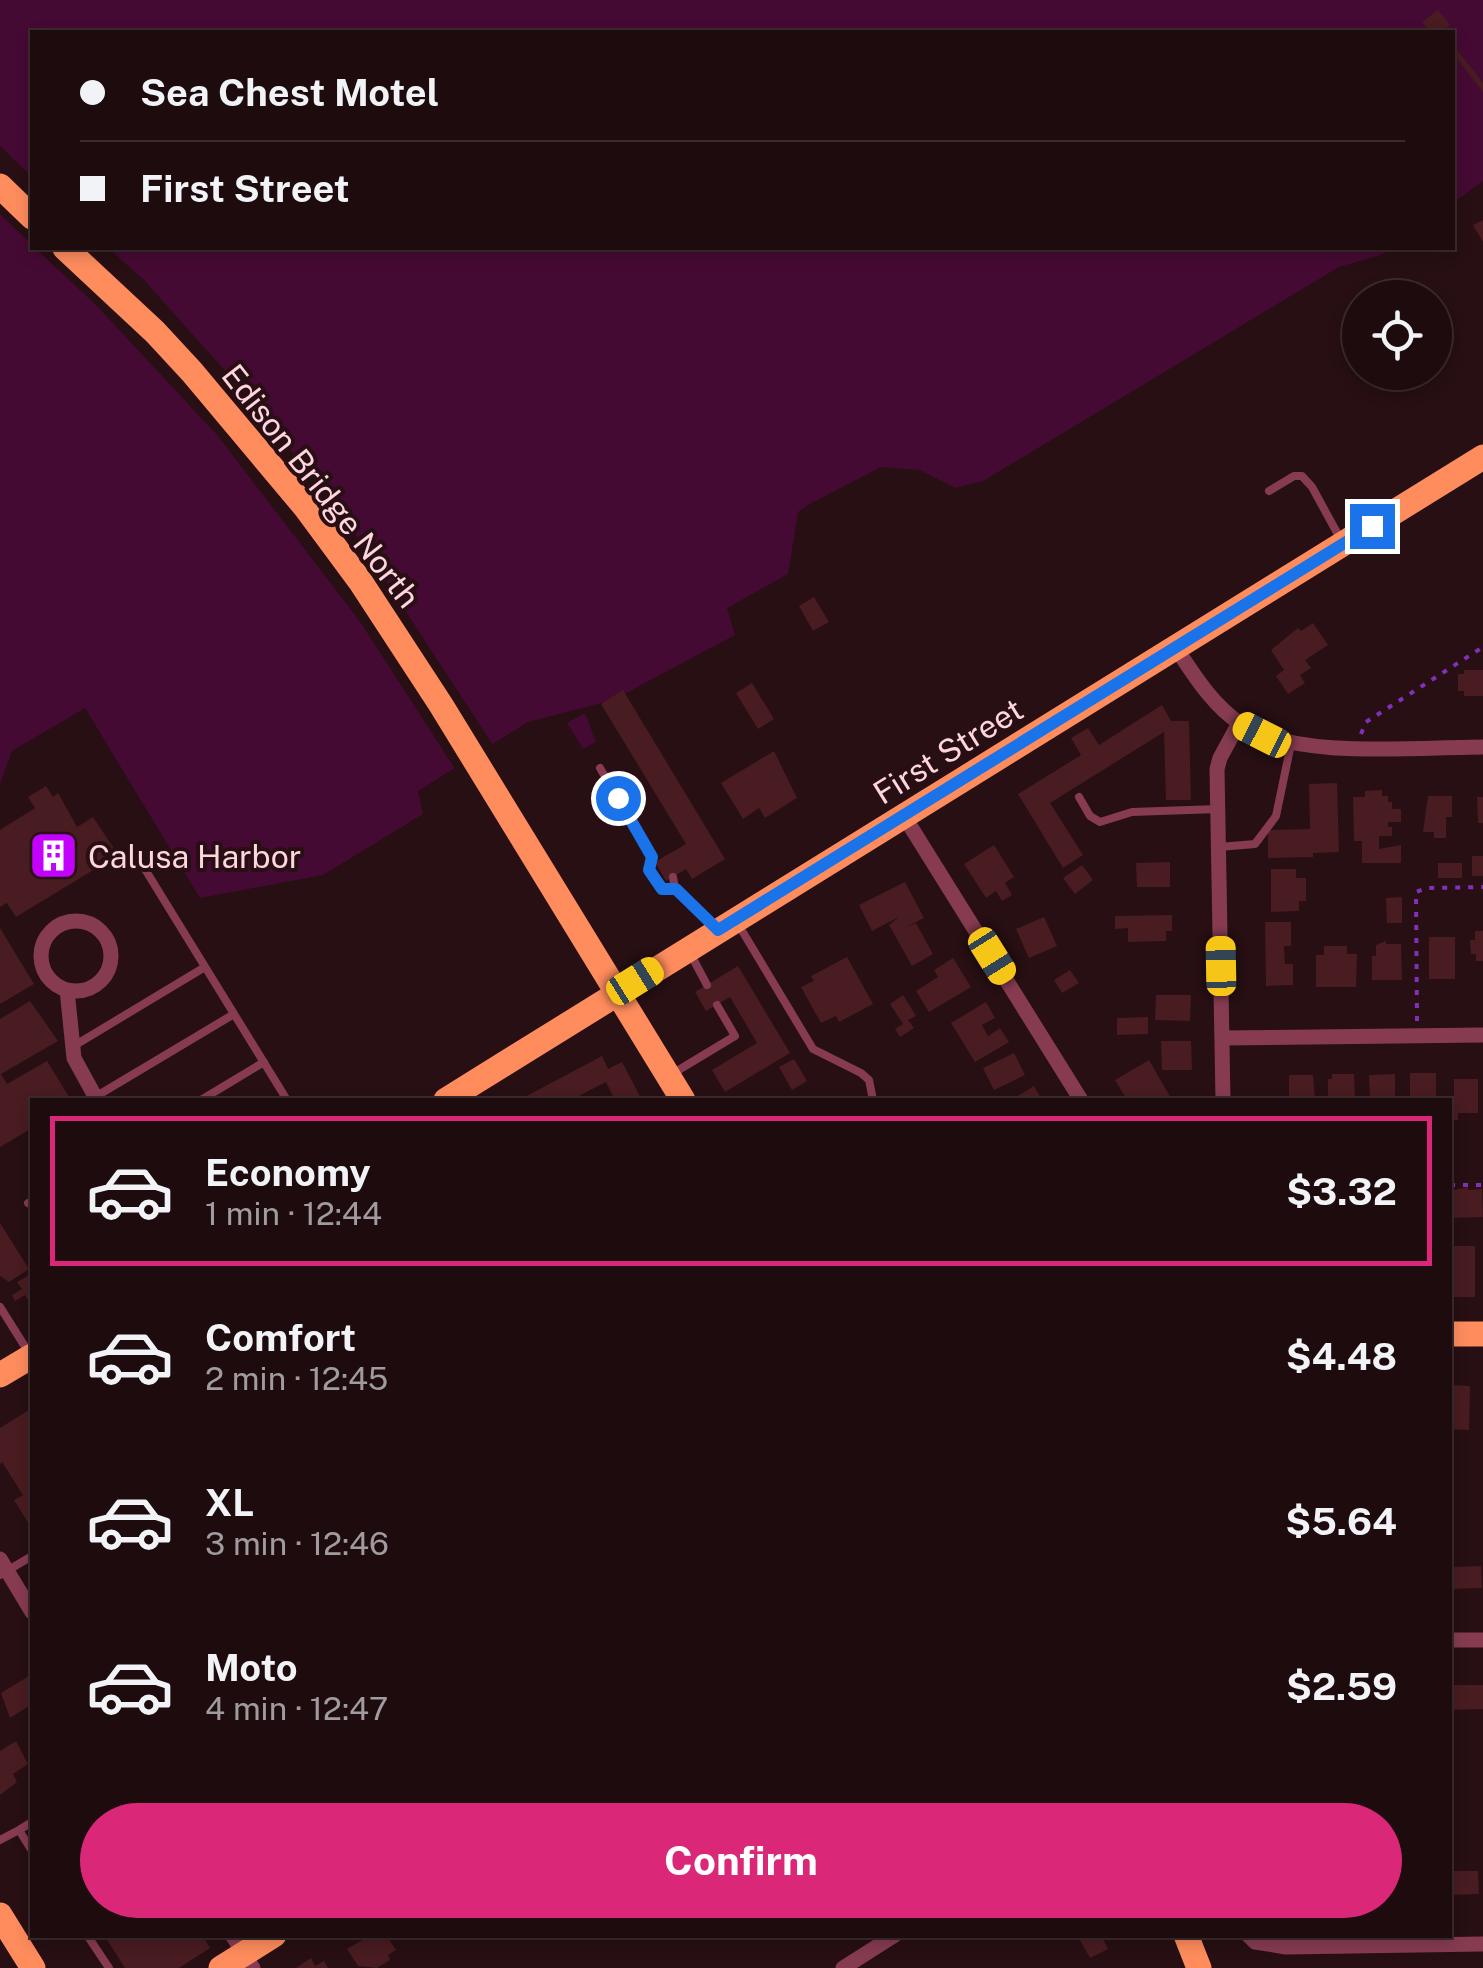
<!DOCTYPE html>
<meta charset="utf-8">
<style>
body{margin:0;font-family:"Public Sans",sans-serif;background:#2a191c;color:#f1f3f6;height:100vh;display:flex;flex-direction:column;font-size:38px;white-space:nowrap}
*{box-sizing:border-box;margin:0}
p{font-size:32px;color:#a09b9e}
.icon{flex:none;width:55px;height:55px;fill:none;stroke:currentColor;stroke-width:2;stroke-linecap:round;stroke-linejoin:round}
.map{position:relative;flex:1;overflow:hidden}
.sheet{position:absolute;left:30px;top:1098px;width:1422px;height:840px;display:flex;flex-direction:column;background:#1d0b0e;border-radius:0px;box-shadow:0 5px 15px #0003,0 0 0 2px #3b2b2e}
.sheet>*{flex:none}
.top-card{position:absolute;left:30px;top:30px;width:1425px;height:220px;border-radius:0px;box-shadow:0 5px 15px #0003,0 0 0 2px #3b2b2e;display:grid;align-content:center;height:220px;padding:0 50px;background:#1d0b0e}
.buttons{position:absolute;left:1342px;top:280px;display:grid;gap:20px}
.buttons a{display:grid;place-items:center;width:110px;height:110px;border-radius:50%;background:#1d0b0e;box-shadow:0 5px 15px #0003,0 0 0 2px #3b2b2e;font-size:50px}
.end{position:absolute;width:45px;height:45px;margin:-22px;border:12px solid #1a73e8;background:#fff;box-shadow:0 0 0 5px #fff}
.from{border-radius:50%}
.car{position:absolute;width:30px;height:60px;margin:-30px -15px;border-radius:12px;box-shadow:0 0 8px 2px #0007;background:linear-gradient(#f5c518 24%,#345 0 40%,#f5c518 0 76%,#345 0 86%,#f5c518 0)}
.top-card b{display:flex;align-items:center;gap:35px;height:95px;font-size:38px}
.top-card b+b{border-top:2px solid #3b2b2e}
.top-card i{width:25px;height:25px;background:#f1f3f6}
ul{padding:18px 0 0;list-style:none}
li{display:flex;align-items:center;gap:30px;height:150px;margin:0 20px 15px;padding:0 30px;border:5px solid transparent;border-radius:0px}
li div{flex:1}
li b{display:block;font-size:38px}
li em{font-style:normal;font-weight:700}
li.active{border-color:#db2777}
li>.icon{width:90px;height:90px;stroke-width:1.5}
.primary-button{display:flex;gap:20px;margin-top:auto;padding:20px 50px}
.primary-button a{flex:1;height:115px;border-radius:60px;background:#db2777;color:#fff;font-size:40px;font-weight:700;line-height:115px;text-align:center}
.map>svg:first-child{display:block}
</style>
<div class="map">
<svg width="1483" height="1968" viewBox="0 0 1483 1968">
<rect width="100%" height="100%" fill="#270f13"/>
<path fill="#450a33" d="M0,0H1483V181L1453,203L1452,32H32V248H1392L1381,255L1339,267L983,481L955,488L920,470L881,467L806,506L798,512L788,574L727,608L735,635L613,700L528,722L418,791L423,814L323,875L200,898L85,708L12,751L0,784Z
M585,713L596,742L583,749L567,723Z"/>
<path fill="#270f13" d="M0,146L32,177V245L0,214Z
M35,248H108L144,280L244,392L340,511L495,748L457,772L361,623L218,436L95,304Z"/>
<path fill="#481c21" d="M1438,10L1450,25L1443,30L1445,32H1430L1422,22Z
M1452,43L1483,83V92L1452,52Z
M1483,220V242L1473,225Z
M814,597L829,622L813,631L799,606Z
M1313,623L1328,645L1305,660L1311,668L1300,675L1305,683L1288,694L1276,676L1284,670L1271,650L1298,628L1301,631Z
M1464,670H1483V696H1464V691H1458V674H1464Z
M752,683L774,719L758,729L736,693Z
M623,690L725,859L692,879L686,869L666,881L655,862L686,844L601,704Z
M1162,705L1171,721H1189L1191,800H1166L1164,732L1050,803L1083,855L1063,868L1018,794L1081,755L1071,738L1088,728L1099,745Z
M774,751L797,798L765,818L759,808L743,819L721,783Z
M1337,783L1339,852L1313,853V857L1268,858V830L1310,829L1309,784Z
M46,786L53,797L58,793L77,827L93,817L115,850L97,862L100,866L16,917L7,903L0,907V830L35,808L28,797Z
M1382,790V796H1388V802H1392V809H1401V822H1388V827H1392V836H1379V849L1401,845V863H1362V841H1354L1353,797H1365V791Z
M1428,796H1452V817H1446V838H1434V832H1423Z
M1477,797H1483V823H1478Z
M994,845L1014,877L1005,883L1012,895L1002,901L996,891L986,898L964,864Z
M1472,856H1483V876H1472Z
M1170,862V887H1137L1136,863Z
M1438,863H1462V878H1438Z
M1082,865L1093,880L1075,894L1063,878Z
M1271,869H1296V878H1306V901H1299V911L1271,912Z
M905,882L924,918L904,928L916,923L933,954L912,966L889,925L899,917L872,931L859,905Z
M1402,897V923H1387L1386,898Z
M1172,915V931H1166V941L1128,942V928L1115,929V916Z
M1044,917L1057,946L1029,958L1016,929Z
M1265,922H1291V946H1284L1285,964H1293V985L1266,986Z
M0,928L34,984L0,1004Z
M1475,931H1483V961H1476V954H1471L1470,940H1475Z
M1429,937H1455V979H1429Z
M1386,941V944H1401L1402,980H1372V956H1376V945Z
M1324,946H1347V954H1357L1356,987H1316V955H1324Z
M847,957L873,1004L839,1022L836,1016L821,1023L801,987L814,981L811,976Z
M953,958L971,987L929,1012L916,991L938,977L934,970Z
M738,966L790,1053L725,1092L712,1070L757,1043L730,997L706,1011L695,992Z
M1070,970L1079,983L1062,993L1054,980Z
M903,995L916,1016L908,1020L914,1028L900,1037L895,1029L903,1024L890,1004Z
M1156,995H1191L1190,1021L1155,1020Z
M30,1001L58,1041L1,1074L7,1084L47,1061L71,1100H32V1128L0,1147V1019Z
M986,1002L995,1018L982,1025L988,1036L1000,1028L1009,1042L975,1062L951,1023Z
M1148,1017V1034L1117,1035V1018Z
M1161,1041H1191L1192,1070H1162Z
M1014,1053L1025,1075L994,1090L983,1068Z
M602,1056L608,1069L622,1062L642,1100H615L606,1082L571,1100H519Z
M794,1059L807,1081L792,1090L779,1067Z
M1149,1060L1172,1100H1127L1115,1080Z
M1410,1073H1436V1100H1410Z
M1332,1074H1354L1355,1100H1328V1079H1332Z
M1395,1074V1100H1370L1369,1075Z
M1289,1075H1313L1315,1100H1289Z
M1454,1079H1478V1113H1458V1120H1450V1104H1454Z
M1034,1086L1042,1100H1011Z
M1468,1187V1190L1482,1189L1483,1217L1450,1218V1191Z
M0,1223L29,1269L9,1282L0,1276Z
M1450,1246H1475V1297H1450Z
M31,1274L32,1301L30,1303L25,1295L15,1301L12,1295L22,1289L17,1282Z
M1450,1385L1470,1386L1469,1430L1450,1429Z
M32,1408V1529L14,1500L23,1495L2,1462L0,1464V1428Z
M1481,1566L1482,1588L1450,1589V1567Z
M32,1674V1704L10,1718L1,1693Z
M1450,1685H1483V1709L1450,1710Z
M16,1741L28,1764L13,1774L17,1782L0,1795V1751Z
M1450,1871H1478L1479,1894L1450,1895Z
M104,1935H202L210,1948L179,1968H125Z
M371,1935H386L396,1950L388,1955L390,1960L377,1968L358,1966L347,1949Z
M1077,1935H1101L1108,1949L1090,1958Z
M311,1958L315,1966L324,1961L328,1968H296Z"/>
<g fill="none" stroke-linecap="round" stroke-linejoin="round">
<path stroke="#8230b9" stroke-width="4" stroke-dasharray="5 8" stroke-linecap="butt" d="M1361,734L1366,722L1483,647
M1417,1021L1416,892L1426,888L1483,887
M1450,1185H1483"/>
<path stroke="#863b51" stroke-width="8" d="M1269,491L1294,476H1302L1312,487L1341,540
M600,768L652,857L649,870L662,889H675
M1079,797L1090,816L1100,822L1132,812L1218,809
M1219,847L1255,844L1276,816L1291,744
M135,853L287,1100
M673,877L675,889L714,927
M738,924L813,1049L861,1073L869,1080L873,1100
M690,953L707,985
M72,1047L205,967
M672,1074L735,1036L717,1005
M95,1097L234,1014
M201,1100L264,1062
M28,1203L32,1201
M0,1307L29,1353
M0,1575L32,1556
M19,1830L32,1822
M0,1840L19,1830L32,1851
M87,1935L109,1968"/>
<path stroke="#863b51" stroke-width="15" d="M1176,648C1194,675 1213,706 1241,724C1297,760 1416,747 1483,747
M904,816L1081,1100
M41 956a35 35 0 1 1 70 0a35 35 0 1 1-70 0Z
M67,990L74,1058L97,1100
M1222,1038L1483,1035
M1223,1100L1217,769L1220,758L1239,723
M0,1559L32,1612
M1450,1640H1483
M232,1935L253,1968
M1248,1935L1255,1942L1286,1947L1483,1944
M843,1968L895,1935"/>
<path stroke="#fe8c5d" stroke-width="25" d="M0,186L32,217
M65,248L155,332L192,372L306,508L360,581L441,705L683,1100
M446,1100L1483,457
M1450,1334H1483
M0,1375L32,1356
M0,1915L33,1968
M1186,1935L1199,1968
M221,1968L274,1935"/>
</g>
<g fill="none" stroke-linecap="round" stroke-linejoin="round">
<path stroke="#1a73e8" stroke-width="12" d="M618,798L652,857L649,870L662,889H676L718,930L1372,526"/>
</g>
<defs>
<symbol id="building-square" viewBox="-11 -11 22 22"><rect x="-9" y="-9" width="18" height="18" rx="4" fill="#c302fe" stroke="#270f13"/><path d="M-4-6H4V6H1V3H-1V6H-4ZM-2.5-4.3h1.7v1.8h-1.7ZM.8-4.3h1.7v1.8H.8ZM-2.5-1h1.7V.8h-1.7ZM.8-1h1.7V.8H.8Z" fill="#fff"/></symbol>
</defs>
<g fill-rule="evenodd">
<use href="#building-square" x="26" y="828" width="55" height="55"/>
</g>
<g text-anchor="middle" dominant-baseline="central" stroke-width="8" stroke-linejoin="round" paint-order="stroke">
<g font-size="32" fill="#ffd5df" stroke="#270f13">
<text transform="translate(321 486) rotate(52)">Edison Bridge North</text>
<text transform="translate(948 751) rotate(-32)">First Street</text>
</g>
<g font-size="32" fill="#ffd5df" stroke="#270f13" text-anchor="start">
<text x="88" y="856">Calusa Harbor</text>
</g>
</g>
</svg>
<div class="buttons">
<a><svg class="icon" aria-label="locate" viewBox="0 0 24 24"><circle cx="12" cy="12" r="6"/><path d="M12 2v4M12 18v4M2 12h4M18 12h4"/></svg></a>
</div>
<i class="end from" style="left:618px;top:798px"></i>
<i class="end" style="left:1372px;top:526px"></i>
<i class="car" style="left:1262px;top:735px;rotate:297deg"></i>
<i class="car" style="left:992px;top:956px;rotate:148deg"></i>
<i class="car" style="left:1221px;top:966px;rotate:359deg"></i>
<i class="car" style="left:635px;top:981px;rotate:58deg"></i>
<div class="top-card">
<b><i class="from"></i>Sea Chest Motel</b>
<b><i></i>First Street</b>
</div>
<section class="sheet">
<ul>
<li class="active"><svg class="icon" aria-label="car" viewBox="0 0 24 24"><path d="M5 17H2v-5l4-1 3-4h7l3 4 3 1v5h-3M9 17h6M6 11h13"/><circle cx="7" cy="17" r="2"/><circle cx="17" cy="17" r="2"/></svg><div><b>Economy</b><p>1 min · 12:44</p></div><em>$3.32</em></li>
<li><svg class="icon" aria-label="car" viewBox="0 0 24 24"><path d="M5 17H2v-5l4-1 3-4h7l3 4 3 1v5h-3M9 17h6M6 11h13"/><circle cx="7" cy="17" r="2"/><circle cx="17" cy="17" r="2"/></svg><div><b>Comfort</b><p>2 min · 12:45</p></div><em>$4.48</em></li>
<li><svg class="icon" aria-label="car" viewBox="0 0 24 24"><path d="M5 17H2v-5l4-1 3-4h7l3 4 3 1v5h-3M9 17h6M6 11h13"/><circle cx="7" cy="17" r="2"/><circle cx="17" cy="17" r="2"/></svg><div><b>XL</b><p>3 min · 12:46</p></div><em>$5.64</em></li>
<li><svg class="icon" aria-label="car" viewBox="0 0 24 24"><path d="M5 17H2v-5l4-1 3-4h7l3 4 3 1v5h-3M9 17h6M6 11h13"/><circle cx="7" cy="17" r="2"/><circle cx="17" cy="17" r="2"/></svg><div><b>Moto</b><p>4 min · 12:47</p></div><em>$2.59</em></li>
</ul>
<div class="primary-button"><a>Confirm</a></div>
</section>
</div>
